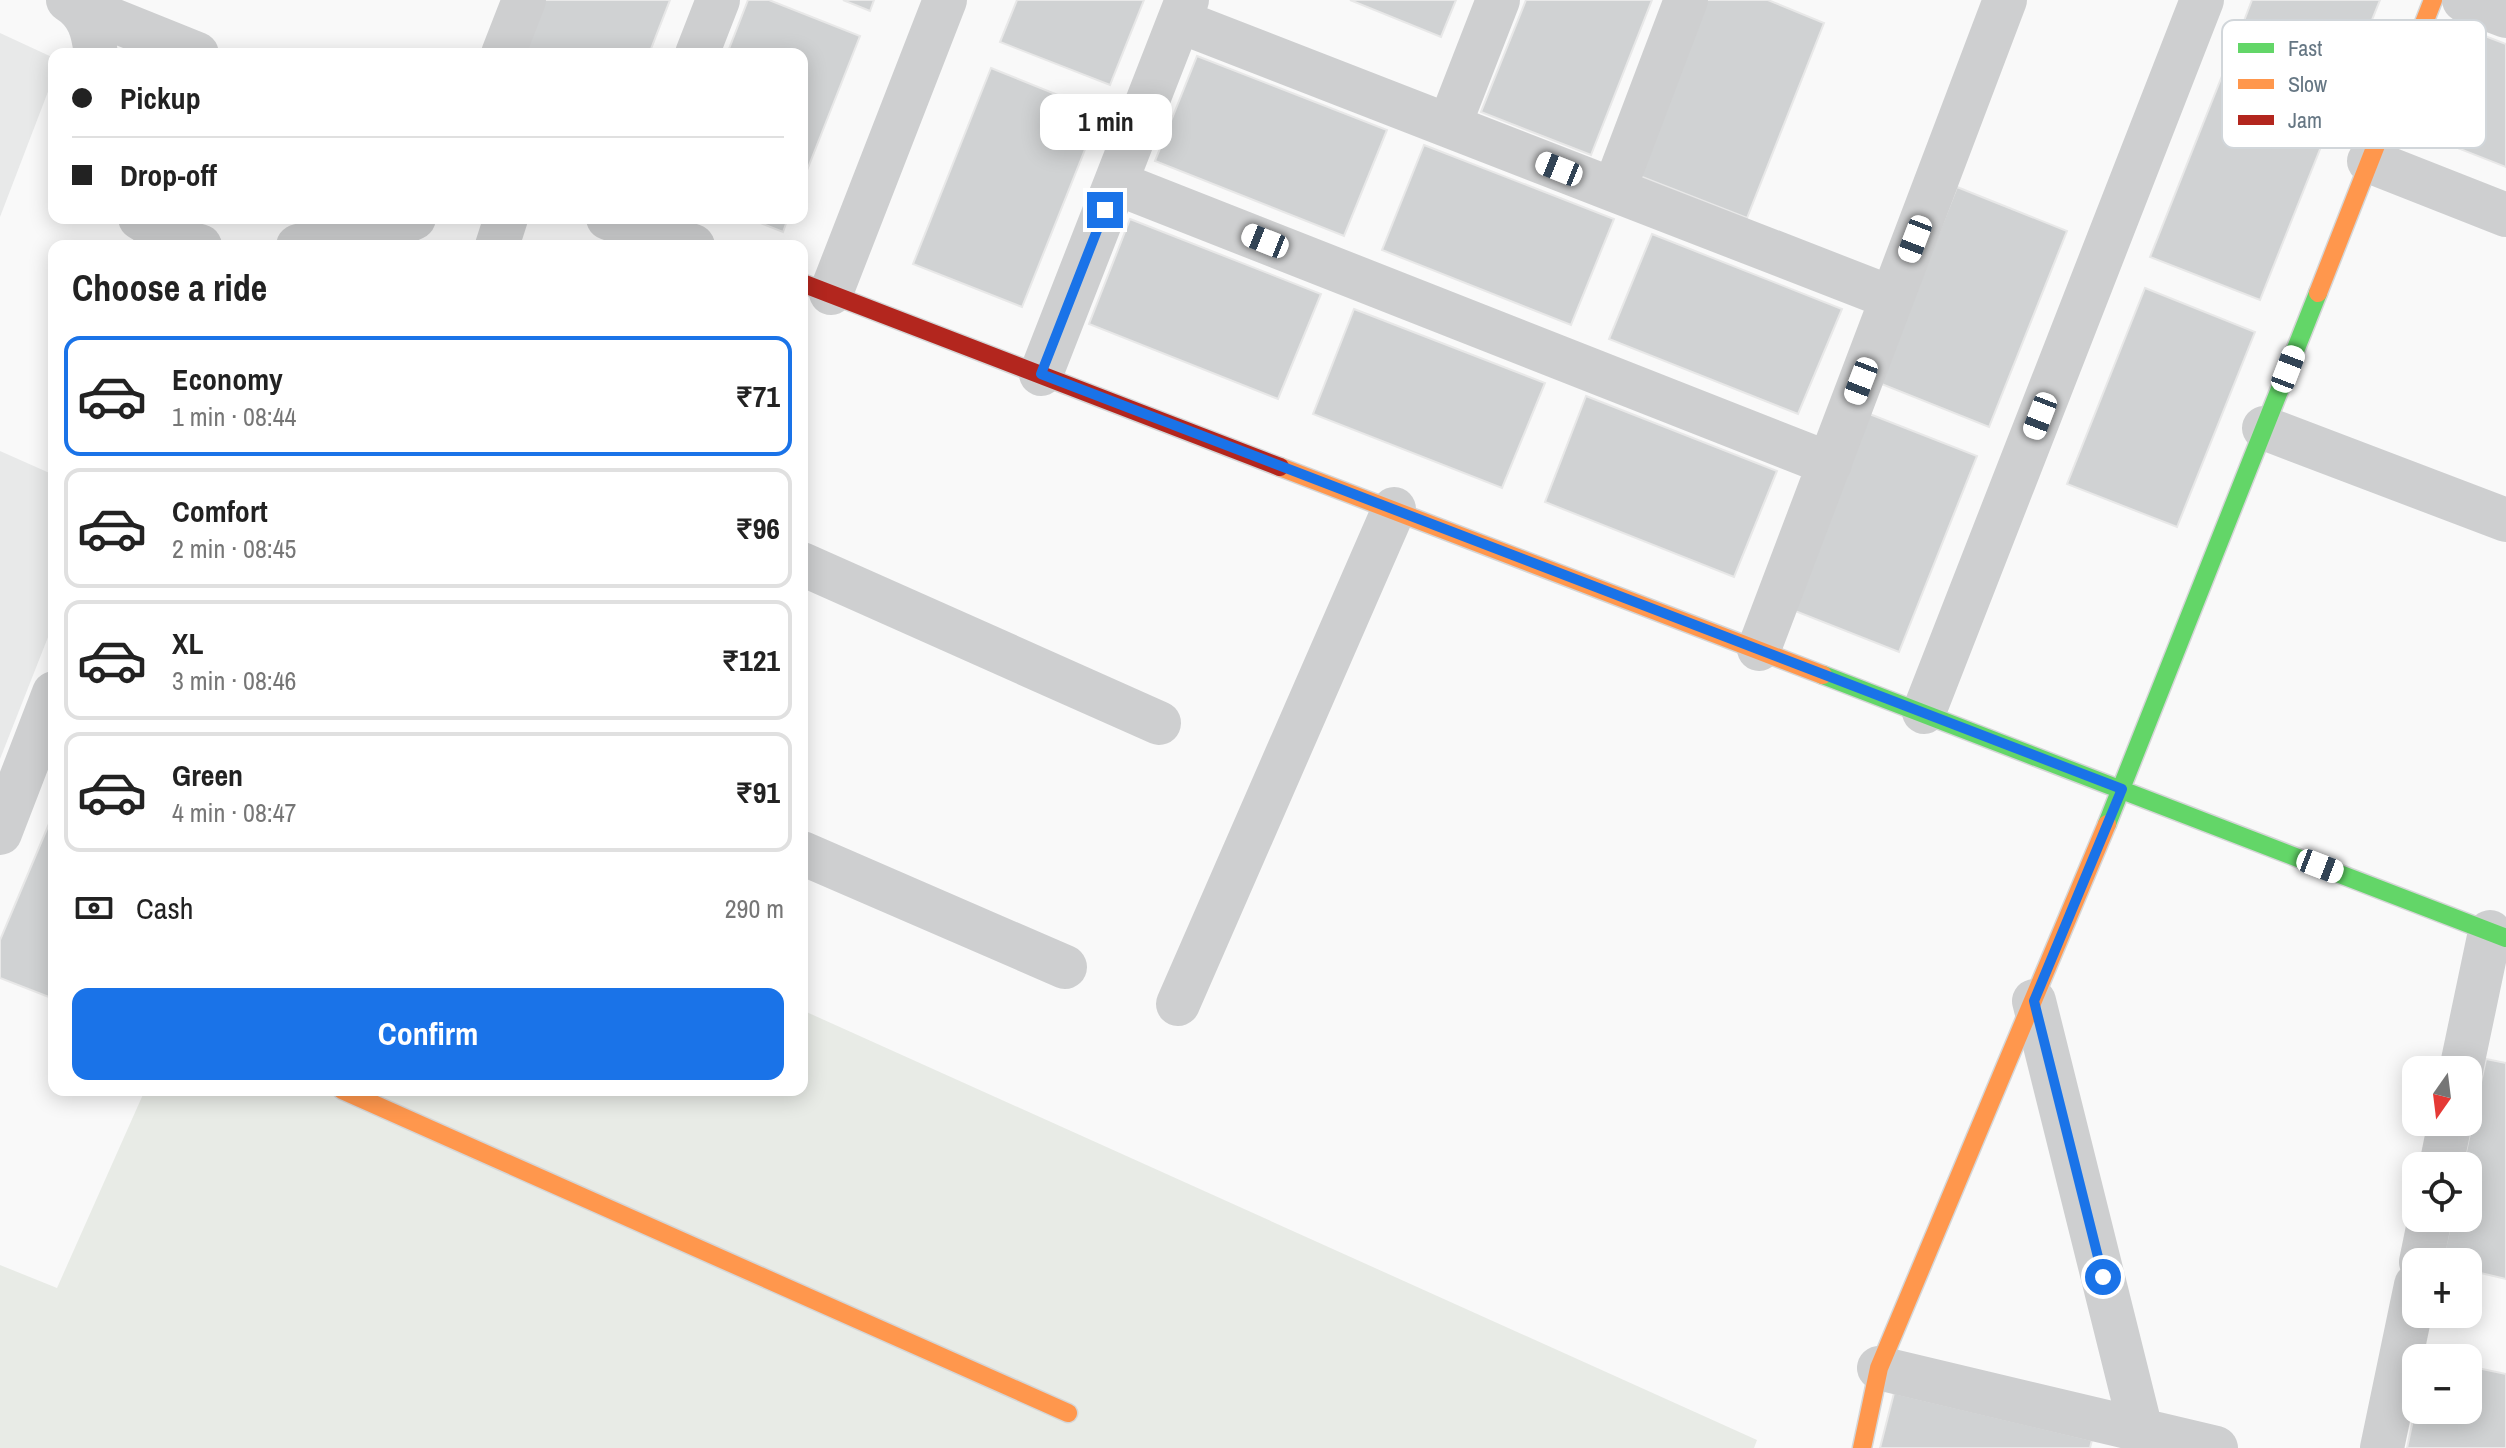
<!DOCTYPE html>
<meta charset="utf-8">
<style>
body{margin:0;font-family:"Archivo Narrow",sans-serif;background:#f2f2f2;color:#222;height:100vh;display:flex;flex-direction:column;font-size:30px;white-space:nowrap}
*{box-sizing:border-box;margin:0}
p{font-size:26px;color:#767676}
.icon{flex:none;width:44px;height:44px;fill:none;stroke:currentColor;stroke-width:2;stroke-linecap:round;stroke-linejoin:round}
.map{position:relative;flex:1;overflow:hidden}
.panel{position:absolute;left:48px;top:240px;width:760px;height:856px;display:flex;flex-direction:column;background:#fff;border-radius:16px;box-shadow:0 4px 20px #0003}
.panel>*{flex:none}
.guide{position:absolute;left:48px;top:48px;width:760px;height:176px;border-radius:16px;box-shadow:0 4px 20px #0003;display:grid;align-content:center;height:176px;padding:0 24px;background:#fff}
.needle{width:52px;rotate:194deg}
.tools{position:absolute;left:2402px;top:1056px;display:grid;gap:16px}
.tools a{display:grid;place-items:center;width:80px;height:80px;border-radius:16px;background:#fff;box-shadow:0 4px 20px #0003;font-size:40px}
.end{position:absolute;width:36px;height:36px;margin:-18px;border:10px solid #1a73e8;background:#fff;box-shadow:0 0 0 4px #fff}
.from{border-radius:50%}
.bubble{position:absolute;height:56px;border-radius:16px;background:#fff;box-shadow:0 4px 20px #0003;font-size:26px;font-weight:700;line-height:56px;text-align:center}
.car{position:absolute;width:24px;height:48px;margin:-24px -12px;border-radius:10px;box-shadow:0 0 6px 2px #0007;background:linear-gradient(#fff 24%,#345 0 40%,#fff 0 76%,#345 0 86%,#fff 0)}
.guide b{display:flex;align-items:center;gap:28px;height:76px;font-size:30px}
.guide b+b{border-top:2px solid #e0e0e0}
.guide i{width:20px;height:20px;background:#222}
ul{padding:0;list-style:none}
li{display:flex;align-items:center;gap:24px;height:120px;margin:0 16px 12px;padding:0 8px;border:4px solid #e0e0e0;border-radius:16px}
li div{flex:1}
li b{display:block;font-size:30px}
li em{font-style:normal;font-weight:700}
li.active{border-color:#1a73e8}
li>.icon{width:72px;height:72px;stroke-width:1.5}
h2{padding:0 24px;font-size:36px;line-height:96px}
.pay{display:flex;align-items:center;gap:20px;height:88px;padding:0 24px;font-size:30px}
.pay p{margin-inline-start:auto}
.cta{display:flex;gap:16px;margin-top:auto;padding:16px 24px}
.cta a{flex:1;height:92px;border-radius:16px;background:#1a73e8;color:#fff;font-size:32px;font-weight:700;line-height:92px;text-align:center}
.map>svg:first-child{display:block}
</style>
<div class="map">
<svg width="2506" height="1448" viewBox="0 0 2506 1448">
<rect width="100%" height="100%" fill="#f9f9f9"/>
<path fill="#e8e9e9" d="M0,33L54,58V76L0,217Z
M0,451L54,475V622L0,759Z"/>
<path fill="#e8ebe6" d="M802,1010L1757,1440L1754,1448H0V1265L57,1288L145,1090H802Z"/>
<path fill="#d0d2d3" stroke="#e8e8e8" stroke-width="2" d="M544,0H670L649,54H522Z
M748,0H769L860,36L802,183V54H727Z
M843,0H874L870,11Z
M1017,0H1144L1110,85L1000,42Z
M1350,0H1456L1441,37Z
M1526,0H1652L1591,155L1481,112Z
M1707,0H1768L1824,23L1747,218L1637,175Z
M2252,0H2380L2349,77L2239,34Z
M2446,21L2506,44V167L2404,127Z
M1197,56L1387,130L1344,236L1155,161Z
M2228,61L2338,104L2260,300L2150,257Z
M991,68L1100,112L1022,307L913,264Z
M1424,145L1614,219L1571,325L1382,250Z
M1957,187L2067,231L1989,427L1879,383Z
M748,218H788L783,232Z
M1130,219L1321,294L1278,399L1089,324Z
M1652,234L1842,309L1798,414L1609,339Z
M2145,288L2255,332L2177,527L2067,484Z
M1354,309L1545,383L1502,488L1313,414Z
M1586,396L1777,471L1734,577L1545,502Z
M1867,413L1977,456L1899,652L1790,609Z
M54,812V999L0,978V940Z
M2486,1059L2506,1063V1279L2468,1270V1262H2442L2452,1218H2468V1166H2463Z
M2468,1366L2506,1374V1448H2407L2416,1406V1410H2468Z
M1894,1393L2092,1440L2090,1448H1880Z"/>
<g fill="none" stroke-linecap="round" stroke-linejoin="round">
<defs>
<path id="fast" d="M1823,675L2506,938
M2107,824L2318,293"/>
<path id="slow" d="M2318,293L2433,0
M1280,467L1823,675
M342,1090L1068,1413
M1862,1448L1879,1368L2107,824"/>
<path id="jam" d="M802,283L1280,467"/>
</defs>
<use href="#fast" stroke="#d5d6d7" stroke-width="21"/>
<use href="#slow" stroke="#d5d6d7" stroke-width="21"/>
<use href="#jam" stroke="#d5d6d7" stroke-width="21"/>
<path stroke="#cecfd0" stroke-width="44" d="M68,0C89,13 93,31 96,54
M2464,0L2506,16
M78,6L197,54
M1179,21L1892,298
M503,54L524,0
M697,54L718,0
M1449,126L1498,0
M2369,161L2506,215
M1116,183L1830,464
M1614,190L1686,0
M140,218L176,240L200,246
M608,218L693,246
M298,246L385,231L414,218
M497,246L506,218
M831,293L945,0
M1041,374L1187,0
M2264,428L2506,520
M802,564L1159,723
M1759,649L2005,0
M1924,712L2202,0
M0,833L54,693
M802,853L1065,967
M2034,1001L2141,1430
M1178,1004L1394,509
M2461,1070L2490,932
M2441,1166L2450,1122
M2421,1262L2430,1218
M1879,1368L2216,1448
M2382,1448L2416,1285"/>
<use href="#fast" stroke="#63d668" stroke-width="18"/>
<use href="#slow" stroke="#ff974d" stroke-width="18"/>
<use href="#jam" stroke="#b3261e" stroke-width="18"/>
</g>
<g fill="none" stroke-linecap="round" stroke-linejoin="round">
<path stroke="#1a73e8" stroke-width="10" d="M1105,210L1041,374L2122,789L2034,1001L2103,1277"/>
</g>
<rect x="2222" y="20" width="264" height="128" rx="12" fill="#fff" stroke="#d1d6da" stroke-width="2"/>
<rect x="2238" y="43" width="36" height="10" fill="#63d668"/>
<rect x="2238" y="79" width="36" height="10" fill="#ff974d"/>
<rect x="2238" y="115" width="36" height="10" fill="#b3261e"/>
<g font-size="22" fill="#657683">
<text x="2288" y="56">Fast</text>
<text x="2288" y="92">Slow</text>
<text x="2288" y="128">Jam</text>
</g>
</svg>
<div class="tools">
<a><svg class="needle" viewBox="-14 -14 28 28"><path d="M0-13l5 13h-10z" fill="#e53935"/><path d="M0 13l5-13h-10z" fill="#767676"/></svg></a>
<a><svg class="icon" aria-label="locate" viewBox="0 0 24 24"><circle cx="12" cy="12" r="6"/><path d="M12 2v4M12 18v4M2 12h4M18 12h4"/></svg></a>
<a>+</a>
<a>−</a>
</div>
<i class="end from" style="left:2103px;top:1277px"></i>
<i class="end" style="left:1105px;top:210px"></i>
<div class="bubble" style="left:1040px;top:94px;width:132px">1 min</div>
<i class="car" style="left:1559px;top:169px;rotate:292deg"></i>
<i class="car" style="left:1915px;top:239px;rotate:201deg"></i>
<i class="car" style="left:1265px;top:241px;rotate:292deg"></i>
<i class="car" style="left:2288px;top:369px;rotate:21deg"></i>
<i class="car" style="left:1861px;top:381px;rotate:201deg"></i>
<i class="car" style="left:2040px;top:416px;rotate:201deg"></i>
<i class="car" style="left:2320px;top:866px;rotate:111deg"></i>
<div class="guide">
<b><i class="from"></i>Pickup</b>
<b><i></i>Drop-off</b>
</div>
<section class="panel">
<h2>Choose a ride</h2>
<ul>
<li class="active"><svg class="icon" aria-label="car" viewBox="0 0 24 24"><path d="M5 17H2v-5l4-1 3-4h7l3 4 3 1v5h-3M9 17h6M6 11h13"/><circle cx="7" cy="17" r="2"/><circle cx="17" cy="17" r="2"/></svg><div><b>Economy</b><p>1 min · 08:44</p></div><em>₹71</em></li>
<li><svg class="icon" aria-label="car" viewBox="0 0 24 24"><path d="M5 17H2v-5l4-1 3-4h7l3 4 3 1v5h-3M9 17h6M6 11h13"/><circle cx="7" cy="17" r="2"/><circle cx="17" cy="17" r="2"/></svg><div><b>Comfort</b><p>2 min · 08:45</p></div><em>₹96</em></li>
<li><svg class="icon" aria-label="car" viewBox="0 0 24 24"><path d="M5 17H2v-5l4-1 3-4h7l3 4 3 1v5h-3M9 17h6M6 11h13"/><circle cx="7" cy="17" r="2"/><circle cx="17" cy="17" r="2"/></svg><div><b>XL</b><p>3 min · 08:46</p></div><em>₹121</em></li>
<li><svg class="icon" aria-label="car" viewBox="0 0 24 24"><path d="M5 17H2v-5l4-1 3-4h7l3 4 3 1v5h-3M9 17h6M6 11h13"/><circle cx="7" cy="17" r="2"/><circle cx="17" cy="17" r="2"/></svg><div><b>Green</b><p>4 min · 08:47</p></div><em>₹91</em></li>
</ul>
<div class="pay"><svg class="icon" aria-label="cash" viewBox="0 0 24 24"><path d="M3 7h18v10H3z"/><circle cx="12" cy="12" r="2"/></svg>Cash<p>290 m</p></div>
<div class="cta"><a>Confirm</a></div>
</section>
</div>
